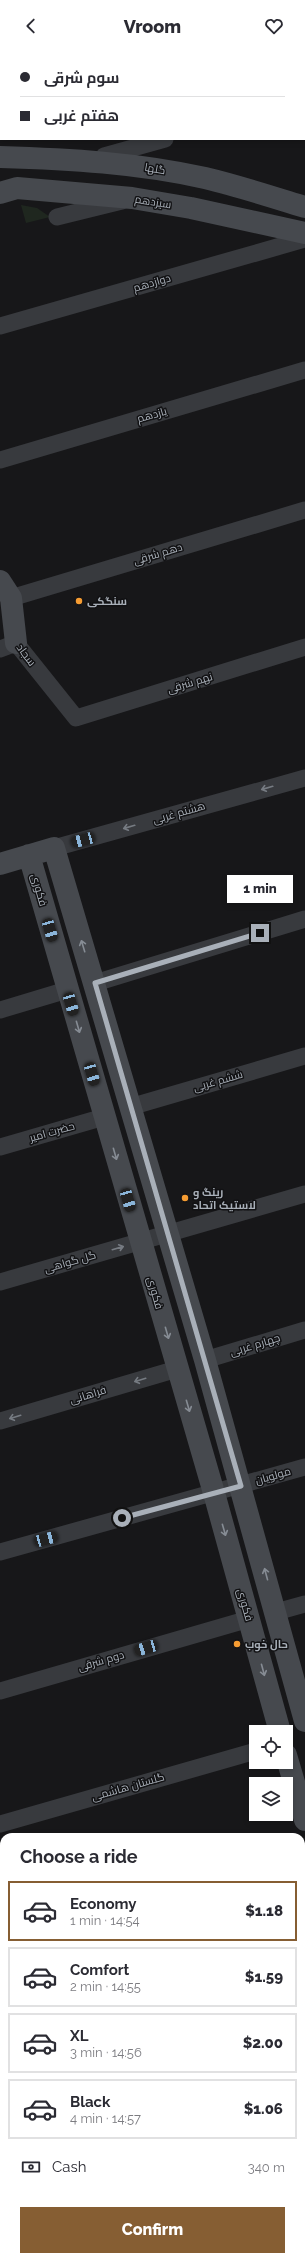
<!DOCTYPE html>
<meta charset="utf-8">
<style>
body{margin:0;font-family:Raleway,Cairo,sans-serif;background:#f7f7f7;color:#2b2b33;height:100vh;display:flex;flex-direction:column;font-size:15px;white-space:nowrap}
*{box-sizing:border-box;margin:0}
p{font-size:13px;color:#7c7c81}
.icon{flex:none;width:22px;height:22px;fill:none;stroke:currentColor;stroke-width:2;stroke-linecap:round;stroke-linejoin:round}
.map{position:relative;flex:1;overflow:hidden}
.drawer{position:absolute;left:0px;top:1781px;width:305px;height:428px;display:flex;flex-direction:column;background:#fff;border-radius:12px 12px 0 0;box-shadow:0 2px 6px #0003}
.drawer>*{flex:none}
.banner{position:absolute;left:0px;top:0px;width:305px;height:88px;box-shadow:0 2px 6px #0003;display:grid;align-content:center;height:88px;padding:0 20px;background:#fff}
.buttons{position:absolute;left:249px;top:1673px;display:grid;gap:8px}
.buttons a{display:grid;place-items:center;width:44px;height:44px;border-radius:0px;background:#fff;box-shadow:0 2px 6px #0003;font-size:20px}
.end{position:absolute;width:18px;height:18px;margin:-9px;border:5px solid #a9b0b9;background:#111;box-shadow:0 0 0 2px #111}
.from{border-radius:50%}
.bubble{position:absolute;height:28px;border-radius:0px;background:#fff;box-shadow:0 2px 6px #0003;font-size:13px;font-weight:800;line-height:28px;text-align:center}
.car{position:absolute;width:12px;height:24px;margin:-12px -6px;border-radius:5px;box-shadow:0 0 3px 1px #0007;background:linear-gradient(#222 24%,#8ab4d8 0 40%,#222 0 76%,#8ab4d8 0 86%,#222 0)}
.banner b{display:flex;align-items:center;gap:14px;height:38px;font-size:15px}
.banner b+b{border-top:1px solid #e1e1e2}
.banner i{width:10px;height:10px;background:#2b2b33}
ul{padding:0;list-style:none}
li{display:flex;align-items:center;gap:12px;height:60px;margin:0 8px 6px;padding:0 12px;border:2px solid #e1e1e2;border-radius:0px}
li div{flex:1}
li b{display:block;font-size:15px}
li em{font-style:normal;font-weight:800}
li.active{border-color:#865e33}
li>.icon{width:36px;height:36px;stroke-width:1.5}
h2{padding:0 20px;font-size:18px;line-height:48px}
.pay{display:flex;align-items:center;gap:10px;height:44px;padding:0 20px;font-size:15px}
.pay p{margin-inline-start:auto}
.primary-button{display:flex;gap:8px;margin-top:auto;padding:8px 20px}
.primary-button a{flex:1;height:46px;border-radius:0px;background:#865e33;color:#fff;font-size:16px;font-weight:800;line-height:46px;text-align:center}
header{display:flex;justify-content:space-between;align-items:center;height:52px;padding:0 20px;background:#fff;font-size:18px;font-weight:800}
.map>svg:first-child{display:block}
</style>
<header><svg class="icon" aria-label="back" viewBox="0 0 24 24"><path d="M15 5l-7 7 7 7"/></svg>Vroom<svg class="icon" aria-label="heart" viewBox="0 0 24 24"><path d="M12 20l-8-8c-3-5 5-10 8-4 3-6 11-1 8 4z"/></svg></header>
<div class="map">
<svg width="305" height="2209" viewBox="0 0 305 2209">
<rect width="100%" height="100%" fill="#171719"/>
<path fill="#1f271f" d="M21,153L37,156L50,165L26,171Z
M0,1876L4,1890V2003L0,2005Z"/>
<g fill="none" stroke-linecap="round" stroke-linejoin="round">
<path stroke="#383a3e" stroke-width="17" d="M179,0V1
M304,48H305
M104,104L165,87
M57,165L122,149
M0,274L305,187
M0,408L305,318
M11,546L305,458
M0,597L16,591L76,666L305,595
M54,796L305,726
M95,931L305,867
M0,958L67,938
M130,1055L305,1004
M0,1095L104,1065
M0,1230L305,1142
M205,1308L305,1278
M0,1369L177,1317
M0,1500L305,1415
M276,1560L305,1552
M0,1639L249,1567
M0,1772L256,1699
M0,1814L4,1826
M301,1823L305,1821
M0,2016L4,2014
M301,2023L305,2028
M301,2077L305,2074
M0,2136L4,2134
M118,2209L123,2205"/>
<path stroke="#46494e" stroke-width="22" d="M0,105C69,107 138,111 205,126C239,134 272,145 305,155
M0,141L17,136L132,146L191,156L305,181
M0,529L11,546L16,591
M29,803L214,1441L280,1680
M0,812L54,796L205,1308L305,1669
M286,1703L305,1768
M301,1881L305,1876
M194,2205L197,2209"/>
<path stroke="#54575d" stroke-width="22" d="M301,1896L305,1895
M301,1940L305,1939
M0,2058L4,2055
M0,2104L4,2101"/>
</g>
<defs><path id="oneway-shaft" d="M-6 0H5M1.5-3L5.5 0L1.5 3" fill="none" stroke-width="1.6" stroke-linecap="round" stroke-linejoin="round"/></defs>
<g stroke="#767b82">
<use href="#oneway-shaft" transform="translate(267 736) rotate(164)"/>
<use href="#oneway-shaft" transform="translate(129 775) rotate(164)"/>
<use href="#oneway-shaft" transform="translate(118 1196) rotate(-16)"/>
<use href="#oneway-shaft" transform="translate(140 1328) rotate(163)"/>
<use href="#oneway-shaft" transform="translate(15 1365) rotate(163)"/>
</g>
<g stroke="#868c94">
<use href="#oneway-shaft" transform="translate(83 894) rotate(-107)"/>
<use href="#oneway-shaft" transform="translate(78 975) rotate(74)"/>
<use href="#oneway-shaft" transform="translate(115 1102) rotate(74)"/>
<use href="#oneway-shaft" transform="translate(167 1281) rotate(74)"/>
<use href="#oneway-shaft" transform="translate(188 1354) rotate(74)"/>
<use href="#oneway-shaft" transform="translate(224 1478) rotate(74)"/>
<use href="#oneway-shaft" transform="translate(266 1522) rotate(-105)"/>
<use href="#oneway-shaft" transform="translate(263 1618) rotate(75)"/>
</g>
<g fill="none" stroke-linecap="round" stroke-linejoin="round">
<path stroke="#a9b0b9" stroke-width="5" d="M122,1466L241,1434L95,931L260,881"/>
</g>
<g fill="#f69c32" stroke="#121214" stroke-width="1.5">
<circle cx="79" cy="549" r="4"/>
<circle cx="185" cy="1146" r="4"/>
<circle cx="237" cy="1592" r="4"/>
</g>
<g text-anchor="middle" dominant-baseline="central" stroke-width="3" stroke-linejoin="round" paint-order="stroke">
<g font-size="11" fill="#a9b0b9" stroke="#121214">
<text transform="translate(155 117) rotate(10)">گلها</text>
<text transform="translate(153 150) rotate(9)">سیزدهم</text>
<text transform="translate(152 231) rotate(-16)">دوازدهم</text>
<text transform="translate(152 363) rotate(-16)">یازدهم</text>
<text transform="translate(158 502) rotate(-17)">دهم شرقی</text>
<text transform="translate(26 603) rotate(54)">سجاد</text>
<text transform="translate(190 631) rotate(-17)">نهم شرقی</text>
<text transform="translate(179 761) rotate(-16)">هشتم غربی</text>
<text transform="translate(39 838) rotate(74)">فکوری</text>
<text transform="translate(218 1029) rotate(-16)">ششم غربی</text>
<text transform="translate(52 1080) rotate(-16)">حضرت امیر</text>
<text transform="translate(70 1210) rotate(-16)">گل گواهی</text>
<text transform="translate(155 1241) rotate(74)">فکوری</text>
<text transform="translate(255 1293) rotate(-17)">چهارم غربی</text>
<text transform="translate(88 1343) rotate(-17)">فراهانی</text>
<text transform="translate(273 1424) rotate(-16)">مولویان</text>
<text transform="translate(245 1553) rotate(74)">فکوری</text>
<text transform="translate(101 1609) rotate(-16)">دوم شرقی</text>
<text transform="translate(128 1735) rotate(-16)">گلستان هاشمی</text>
</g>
<g font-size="11" font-weight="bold" fill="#a9b0b9" stroke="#121214" text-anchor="start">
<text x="87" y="549">سنگکی</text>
<text x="193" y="1140">رینگ و<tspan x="193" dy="13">لاستیک اتحاد</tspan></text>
<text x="245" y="1592">حال خوب</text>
</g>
</g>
</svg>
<div class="buttons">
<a><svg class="icon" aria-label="locate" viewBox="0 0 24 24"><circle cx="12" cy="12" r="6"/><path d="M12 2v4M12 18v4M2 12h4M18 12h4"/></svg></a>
<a><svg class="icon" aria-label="layers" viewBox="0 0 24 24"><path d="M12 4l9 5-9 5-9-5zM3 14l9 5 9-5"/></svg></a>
</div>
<i class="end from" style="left:122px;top:1466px"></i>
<i class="end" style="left:260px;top:881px"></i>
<div class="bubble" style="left:227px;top:823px;width:66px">1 min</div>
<i class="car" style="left:83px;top:788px;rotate:255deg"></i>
<i class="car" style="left:50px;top:878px;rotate:164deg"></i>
<i class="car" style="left:71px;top:952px;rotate:164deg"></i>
<i class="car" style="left:92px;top:1022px;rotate:164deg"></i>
<i class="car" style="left:128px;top:1148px;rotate:164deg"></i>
<i class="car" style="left:46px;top:1487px;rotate:75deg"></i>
<i class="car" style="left:146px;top:1596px;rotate:254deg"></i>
<div class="banner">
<b><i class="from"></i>سوم شرقی</b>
<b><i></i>هفتم غربی</b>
</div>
<section class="drawer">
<h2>Choose a ride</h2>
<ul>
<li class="active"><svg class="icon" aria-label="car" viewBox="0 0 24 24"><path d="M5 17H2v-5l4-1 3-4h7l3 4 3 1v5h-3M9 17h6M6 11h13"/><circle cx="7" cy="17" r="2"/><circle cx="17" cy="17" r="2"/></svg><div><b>Economy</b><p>1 min · 14:54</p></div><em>$1.18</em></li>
<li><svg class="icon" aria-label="car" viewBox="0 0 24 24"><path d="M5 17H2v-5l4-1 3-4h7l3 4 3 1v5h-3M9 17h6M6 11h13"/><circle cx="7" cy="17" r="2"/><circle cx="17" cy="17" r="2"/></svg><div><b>Comfort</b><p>2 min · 14:55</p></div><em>$1.59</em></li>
<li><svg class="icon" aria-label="car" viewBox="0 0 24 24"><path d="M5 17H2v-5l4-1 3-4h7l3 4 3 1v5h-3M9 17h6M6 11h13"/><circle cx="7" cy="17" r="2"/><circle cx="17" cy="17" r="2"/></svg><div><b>XL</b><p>3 min · 14:56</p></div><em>$2.00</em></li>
<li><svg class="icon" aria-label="car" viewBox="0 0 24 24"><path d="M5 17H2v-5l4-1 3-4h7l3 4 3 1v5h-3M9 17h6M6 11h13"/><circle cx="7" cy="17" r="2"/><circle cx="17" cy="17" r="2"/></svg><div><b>Black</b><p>4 min · 14:57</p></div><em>$1.06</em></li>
</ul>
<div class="pay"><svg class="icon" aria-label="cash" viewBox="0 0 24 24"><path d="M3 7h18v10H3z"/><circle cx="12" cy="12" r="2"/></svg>Cash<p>340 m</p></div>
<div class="primary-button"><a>Confirm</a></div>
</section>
</div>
